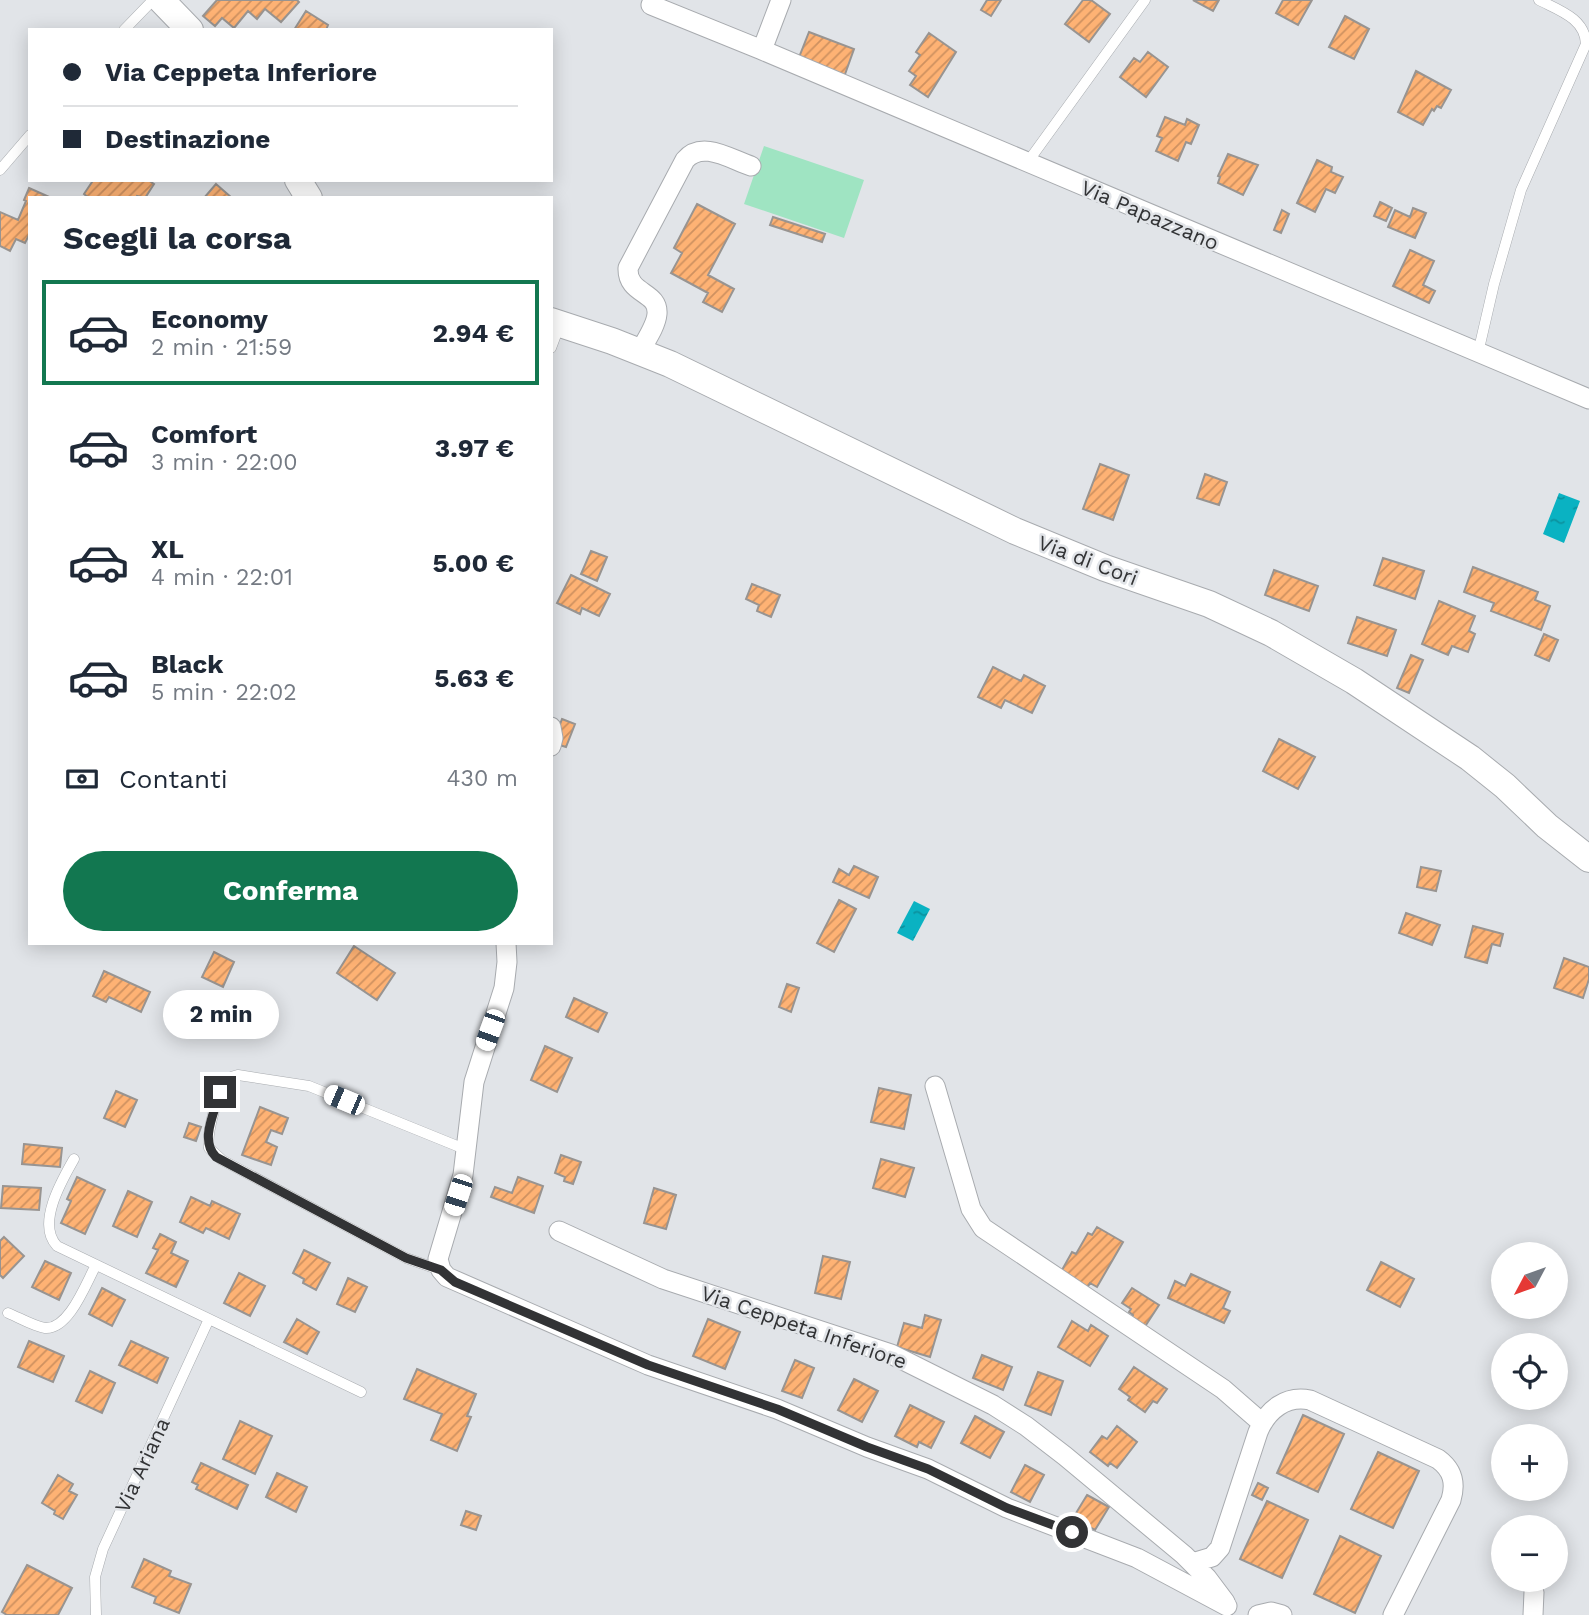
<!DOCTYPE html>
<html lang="it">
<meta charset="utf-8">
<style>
body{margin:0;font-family:"Work Sans",sans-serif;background:#f6f6f7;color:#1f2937;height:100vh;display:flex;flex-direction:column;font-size:26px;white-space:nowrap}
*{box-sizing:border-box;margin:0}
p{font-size:23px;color:#747a83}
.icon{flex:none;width:38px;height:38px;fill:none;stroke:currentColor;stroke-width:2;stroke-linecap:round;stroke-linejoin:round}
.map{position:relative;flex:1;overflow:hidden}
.panel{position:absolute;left:28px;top:196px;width:525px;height:749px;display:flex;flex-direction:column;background:#fff;border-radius:0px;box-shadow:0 4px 18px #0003}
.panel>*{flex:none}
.banner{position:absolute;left:28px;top:28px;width:525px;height:154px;border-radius:0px;box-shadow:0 4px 18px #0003;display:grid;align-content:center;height:154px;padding:0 35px;background:#fff}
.needle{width:46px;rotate:229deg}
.fabs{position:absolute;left:1491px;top:1242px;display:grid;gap:14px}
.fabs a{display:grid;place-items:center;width:77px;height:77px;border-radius:50%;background:#fff;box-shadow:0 4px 18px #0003;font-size:35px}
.end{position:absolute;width:32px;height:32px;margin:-16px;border:9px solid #323335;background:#fff;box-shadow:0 0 0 4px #fff}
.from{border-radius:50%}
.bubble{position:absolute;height:49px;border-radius:24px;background:#fff;box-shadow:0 4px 18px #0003;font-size:23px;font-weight:700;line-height:49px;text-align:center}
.car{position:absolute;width:21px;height:42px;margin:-21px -10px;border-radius:9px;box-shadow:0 0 5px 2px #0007;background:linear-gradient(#fff 24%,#345 0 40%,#fff 0 76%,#345 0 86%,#fff 0)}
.banner b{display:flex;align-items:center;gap:24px;height:66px;font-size:26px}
.banner b+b{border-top:2px solid #e0e1e3}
.banner i{width:18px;height:18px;background:#1f2937}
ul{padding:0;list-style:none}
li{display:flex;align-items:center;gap:21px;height:105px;margin:0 14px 10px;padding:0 21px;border:4px solid transparent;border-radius:0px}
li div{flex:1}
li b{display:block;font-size:26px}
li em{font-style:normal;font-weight:700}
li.current{border-color:#127750}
li>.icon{width:63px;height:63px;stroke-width:1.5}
h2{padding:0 35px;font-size:32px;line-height:84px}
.pay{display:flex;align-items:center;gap:18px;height:77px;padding:0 35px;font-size:26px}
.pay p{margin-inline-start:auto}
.cta{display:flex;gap:14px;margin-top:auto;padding:14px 35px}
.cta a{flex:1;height:80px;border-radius:42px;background:#127750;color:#fff;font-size:28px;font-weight:700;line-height:80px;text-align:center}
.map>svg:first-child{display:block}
</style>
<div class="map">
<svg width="1589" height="1615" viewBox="0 0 1589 1615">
<defs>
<pattern id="water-ripples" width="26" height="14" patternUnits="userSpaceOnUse" patternTransform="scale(1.75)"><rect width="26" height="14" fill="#0ab2c2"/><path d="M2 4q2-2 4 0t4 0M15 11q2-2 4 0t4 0" fill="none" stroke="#0b919e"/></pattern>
<pattern id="building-hatch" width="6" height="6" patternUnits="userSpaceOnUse" patternTransform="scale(1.75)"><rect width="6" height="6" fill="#feb274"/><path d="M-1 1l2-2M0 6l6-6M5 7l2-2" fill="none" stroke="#ce9160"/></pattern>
</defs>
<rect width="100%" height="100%" fill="#e1e4e8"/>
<path fill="#9fe4c2" d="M764,146L864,180L844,238L744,204Z"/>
<path fill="url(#water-ripples)" d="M1559,493L1580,501L1564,543L1543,534Z
M914,901L930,909L913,941L897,933Z"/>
<path fill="url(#building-hatch)" stroke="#989491" stroke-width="2" d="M217,0H297L299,2L281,22L265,9L257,19L248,11L234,28L222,18L215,26L203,16Z
M987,0H1001L991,16L981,10Z
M1083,0H1091L1110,14L1089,42L1065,24Z
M1193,0H1219L1213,11Z
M1283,0H1312L1298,25L1276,13Z
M306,11L328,25L326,30H294Z
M1345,16L1369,29L1354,59L1329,47Z
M809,32L854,49L844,77L798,60Z
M929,33L956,52L928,97L910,85L916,76L909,71L920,55L916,52Z
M1148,52L1168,67L1146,97L1120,77L1134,58L1140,62Z
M1416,71L1451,90L1441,108L1437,106L1434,111L1432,109L1423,125L1398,112Z
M1165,117L1185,125L1187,119L1199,125L1191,144L1186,142L1178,161L1156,151L1162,138L1157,136Z
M1228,154L1258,165L1243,195L1218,183L1220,177L1218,176Z
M1317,160L1332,167L1331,172L1343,177L1335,193L1326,189L1315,212L1297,203Z
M89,180H148L154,184L145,198L137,196L136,198H89L84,194L92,182Z
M216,184L232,198H204Z
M29,188L47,196L30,198V233L25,243L16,239L10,251L0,246V212L18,220L26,201L24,200Z
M1380,202L1392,208L1386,221L1374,216Z
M697,204L735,224L708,275L734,289L722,312L703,302L708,293L671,273L682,253L674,248Z
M1413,208L1426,213L1415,238L1388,227L1395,210L1410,217Z
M1282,210L1289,214L1281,233L1274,230Z
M773,217L825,234L822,242L770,225Z
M1410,250L1434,261L1423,285L1435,291L1429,303L1393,286Z
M1100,464L1129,475L1113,520L1083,509Z
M1205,474L1227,482L1219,505L1197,498Z
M591,551L607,557L597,581L581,574Z
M1383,558L1424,571L1415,599L1374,585Z
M1473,567L1538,592L1535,600L1550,606L1541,630L1491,611L1494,603L1464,592Z
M1274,570L1318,586L1309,611L1265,595Z
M571,575L610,594L599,616L582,608L580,614L557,603Z
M752,584L780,595L771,617L757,611L759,605L746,599Z
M1439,601L1475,616L1469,631L1475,634L1468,652L1452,646L1448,655L1422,644Z
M1357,617L1396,630L1387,656L1348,643Z
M1544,634L1558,640L1549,661L1535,655Z
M1411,655L1423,660L1409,693L1397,688Z
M993,667L1021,681L1024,675L1045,686L1032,713L1005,700L1001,708L978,697Z
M562,719L575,724L566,747L553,743Z
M1279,739L1315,757L1298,789L1263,771Z
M854,866L878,877L869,898L833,882L839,869L849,875Z
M1421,867L1441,871L1436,891L1417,887Z
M839,900L856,909L834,952L817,943Z
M1406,913L1440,925L1432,945L1399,933Z
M1473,926L1503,934L1500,946L1492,944L1487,963L1465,957Z
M354,946L395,973L377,1000L337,973Z
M214,952L234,962L223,987L202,977Z
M1564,958L1589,967V979L1583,998L1554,988Z
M104,971L150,992L141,1012L109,997L106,1002L93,996Z
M787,984L799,988L791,1012L779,1007Z
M574,998L607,1013L598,1032L566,1017Z
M545,1046L572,1058L557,1092L531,1080Z
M879,1088L911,1095L904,1129L871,1122Z
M116,1091L137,1100L125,1127L104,1118Z
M260,1107L288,1118L282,1134L271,1130L266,1142L277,1147L271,1165L242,1155Z
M189,1123L201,1127L196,1141L184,1137Z
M24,1144L62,1148L60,1167L22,1164Z
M561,1155L581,1162L573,1184L564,1181L565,1177L555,1173Z
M881,1159L914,1168L905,1197L873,1188Z
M77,1177L105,1190L85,1234L61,1223L71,1201L67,1199Z
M518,1177L543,1186L534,1213L491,1197L495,1187L512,1193Z
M3,1186L41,1188L39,1210L1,1208Z
M654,1188L676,1195L666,1229L644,1223Z
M128,1191L152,1202L137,1237L113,1226Z
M191,1197L210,1206L212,1201L240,1214L229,1239L206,1228L203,1233L180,1222Z
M1097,1227L1123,1242L1097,1287L1090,1283L1086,1290L1062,1270L1072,1252L1076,1254L1088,1233L1092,1235Z
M160,1234L176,1242L171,1253L188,1261L176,1287L146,1273L158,1250L153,1248Z
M4,1237L24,1256L3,1278L0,1275V1241Z
M304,1250L330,1263L316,1290L303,1283L304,1279L293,1273Z
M823,1256L850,1262L841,1299L815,1293Z
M45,1261L71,1273L59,1300L32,1287Z
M1381,1262L1414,1279L1400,1307L1367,1290Z
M239,1273L265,1286L250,1316L224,1303Z
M1191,1274L1230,1292L1223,1308L1230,1311L1224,1323L1168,1298L1175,1281L1185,1286Z
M348,1278L367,1287L355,1312L337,1304Z
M102,1288L125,1300L112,1326L89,1314Z
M1132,1288L1159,1305L1142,1331L1129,1322L1133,1315L1129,1312L1131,1309L1122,1303Z
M925,1315L941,1320L930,1357L897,1347L904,1323L922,1328Z
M297,1319L319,1332L307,1354L284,1342Z
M708,1319L740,1332L725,1369L693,1356Z
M1072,1321L1088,1331L1091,1325L1108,1336L1090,1366L1058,1347Z
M29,1341L64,1356L53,1382L18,1367Z
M131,1341L168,1358L157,1383L119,1365Z
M982,1355L1012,1367L1003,1390L973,1378Z
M795,1360L814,1368L802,1398L782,1391Z
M1134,1367L1167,1389L1157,1403L1153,1401L1145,1412L1128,1400L1130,1397L1119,1389Z
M417,1369L476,1394L467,1416L471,1417L457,1451L431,1440L442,1414L404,1399Z
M90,1371L115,1383L102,1413L76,1401Z
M1038,1372L1063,1381L1051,1415L1025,1405Z
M854,1379L878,1391L862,1422L838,1410Z
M910,1405L944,1422L931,1448L919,1442L917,1447L895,1436Z
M1303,1415L1344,1434L1318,1492L1277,1473Z
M975,1416L1004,1432L990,1458L961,1443Z
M240,1421L272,1436L255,1474L223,1459Z
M1117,1426L1137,1442L1117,1468L1110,1463L1108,1466L1090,1452L1102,1436L1107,1439Z
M1378,1452L1419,1471L1393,1528L1351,1509Z
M201,1463L248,1485L237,1509L196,1489L198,1485L192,1482Z
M1025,1465L1044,1475L1030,1502L1011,1492Z
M277,1473L307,1487L296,1512L266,1497Z
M58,1475L73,1484L69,1491L77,1495L63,1519L54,1514L55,1511L42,1503Z
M1258,1483L1268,1488L1262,1500L1252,1495Z
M1087,1495L1109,1507L1095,1530L1073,1518Z
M1267,1501L1308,1520L1282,1578L1240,1559Z
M466,1511L481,1516L476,1530L461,1525Z
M1340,1536L1381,1556L1355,1613L1314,1594Z
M144,1559L171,1571L169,1576L191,1584L179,1613L154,1603L156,1597L132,1587Z
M27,1565L72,1588L58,1615H7L2,1612Z"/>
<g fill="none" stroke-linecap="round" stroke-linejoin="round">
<defs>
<path id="service" d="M124,30L153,0
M1027,163L1145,0
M0,170L30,135
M551,348L560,324
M1478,353L1494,284L1521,190L1586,44C1585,18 1558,10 1539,0
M74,1159C62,1180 36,1224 57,1246L361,1392
M440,1270L406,1258L222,1160L209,1148C206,1135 218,1089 227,1080C231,1076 233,1076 238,1075L309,1086L467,1150
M8,1313C20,1318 33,1326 45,1328C69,1330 86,1283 96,1265
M96,1615L95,1577L103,1549L209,1319"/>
<path id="minor" d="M781,0L762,50L1589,399
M651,5L762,50
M640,351C646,340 656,326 657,314C659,291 627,295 628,268L685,160C702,140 730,159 751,166
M551,727L553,738L551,746
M506,943L507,962L504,988L474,1082L463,1175L438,1259L441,1270L447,1277L648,1365L777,1409L867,1447L928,1469L1007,1508L1137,1558L1227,1606
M935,1086L971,1209L983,1228L1223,1389L1262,1423
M559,1231L663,1279L891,1354L993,1405L1026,1426L1065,1456L1184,1555L1207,1578L1225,1602
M1192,1563L1212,1557L1220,1548L1258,1432C1267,1410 1286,1395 1310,1400L1438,1459C1453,1470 1456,1483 1451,1500L1393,1615
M1258,1615L1271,1612L1282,1615
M1533,1615L1534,1592"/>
<path id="secondary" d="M161,0L190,30
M298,180L309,198
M551,321L612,341L670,364L1015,531L1105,568L1209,604L1271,633L1354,681L1470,758L1505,786L1547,826L1589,859"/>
</defs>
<use href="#service" stroke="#a8abaf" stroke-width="11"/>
<use href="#minor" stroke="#a8abaf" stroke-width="21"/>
<use href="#secondary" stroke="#a8abaf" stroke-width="28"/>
<use href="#service" stroke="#fff" stroke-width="10"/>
<use href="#minor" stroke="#fff" stroke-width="19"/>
<use href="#secondary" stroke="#fff" stroke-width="26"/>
</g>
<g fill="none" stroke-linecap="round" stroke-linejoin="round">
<path stroke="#323335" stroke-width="9" d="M220,1092C215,1112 199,1140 216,1157L406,1258L441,1270L455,1282L648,1365L777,1409L867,1447L928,1469L1007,1508L1072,1532"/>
</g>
<g text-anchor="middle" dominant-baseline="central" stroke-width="5" stroke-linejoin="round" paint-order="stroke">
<g font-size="21" fill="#323335" stroke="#e1e4e8">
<text transform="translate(1150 215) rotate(23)">Via Papazzano</text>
<text transform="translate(1088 560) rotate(21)">Via di Cori</text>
<text transform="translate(804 1327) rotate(19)">Via Ceppeta Inferiore</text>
<text transform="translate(142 1465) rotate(-65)">Via Ariana</text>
</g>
</g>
</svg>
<div class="fabs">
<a><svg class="needle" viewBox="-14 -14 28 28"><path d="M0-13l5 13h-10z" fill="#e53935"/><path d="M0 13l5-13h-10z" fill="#747a83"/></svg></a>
<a><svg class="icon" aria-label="locate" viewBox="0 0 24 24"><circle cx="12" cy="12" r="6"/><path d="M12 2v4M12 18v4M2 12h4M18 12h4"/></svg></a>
<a>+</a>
<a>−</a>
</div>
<i class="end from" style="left:1072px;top:1532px"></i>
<i class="end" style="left:220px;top:1092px"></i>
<div class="bubble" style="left:163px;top:990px;width:116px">2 min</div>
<i class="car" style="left:490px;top:1030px;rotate:200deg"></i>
<i class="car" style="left:344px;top:1100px;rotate:293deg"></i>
<i class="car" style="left:458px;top:1195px;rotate:198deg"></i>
<div class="banner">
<b><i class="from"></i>Via Ceppeta Inferiore</b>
<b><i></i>Destinazione</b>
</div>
<section class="panel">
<h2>Scegli la corsa</h2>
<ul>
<li class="current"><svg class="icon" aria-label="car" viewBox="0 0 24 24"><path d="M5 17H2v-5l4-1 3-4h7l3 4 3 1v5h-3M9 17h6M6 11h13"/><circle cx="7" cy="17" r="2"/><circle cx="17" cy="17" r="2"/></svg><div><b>Economy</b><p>2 min · 21:59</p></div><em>2.94 €</em></li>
<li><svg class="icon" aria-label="car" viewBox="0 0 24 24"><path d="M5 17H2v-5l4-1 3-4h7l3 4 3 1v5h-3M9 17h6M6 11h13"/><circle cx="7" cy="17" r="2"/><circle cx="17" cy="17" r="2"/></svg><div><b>Comfort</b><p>3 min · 22:00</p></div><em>3.97 €</em></li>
<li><svg class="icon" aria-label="car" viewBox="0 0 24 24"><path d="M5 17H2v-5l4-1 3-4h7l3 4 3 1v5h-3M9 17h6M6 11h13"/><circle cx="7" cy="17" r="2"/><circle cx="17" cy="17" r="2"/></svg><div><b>XL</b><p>4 min · 22:01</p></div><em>5.00 €</em></li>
<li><svg class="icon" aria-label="car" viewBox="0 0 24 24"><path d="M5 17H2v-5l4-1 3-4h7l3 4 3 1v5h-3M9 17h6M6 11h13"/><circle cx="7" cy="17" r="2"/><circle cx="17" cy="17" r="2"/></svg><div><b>Black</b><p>5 min · 22:02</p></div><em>5.63 €</em></li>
</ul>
<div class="pay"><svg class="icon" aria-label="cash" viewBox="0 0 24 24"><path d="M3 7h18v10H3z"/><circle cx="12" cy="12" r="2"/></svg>Contanti<p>430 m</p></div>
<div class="cta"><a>Conferma</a></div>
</section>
</div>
